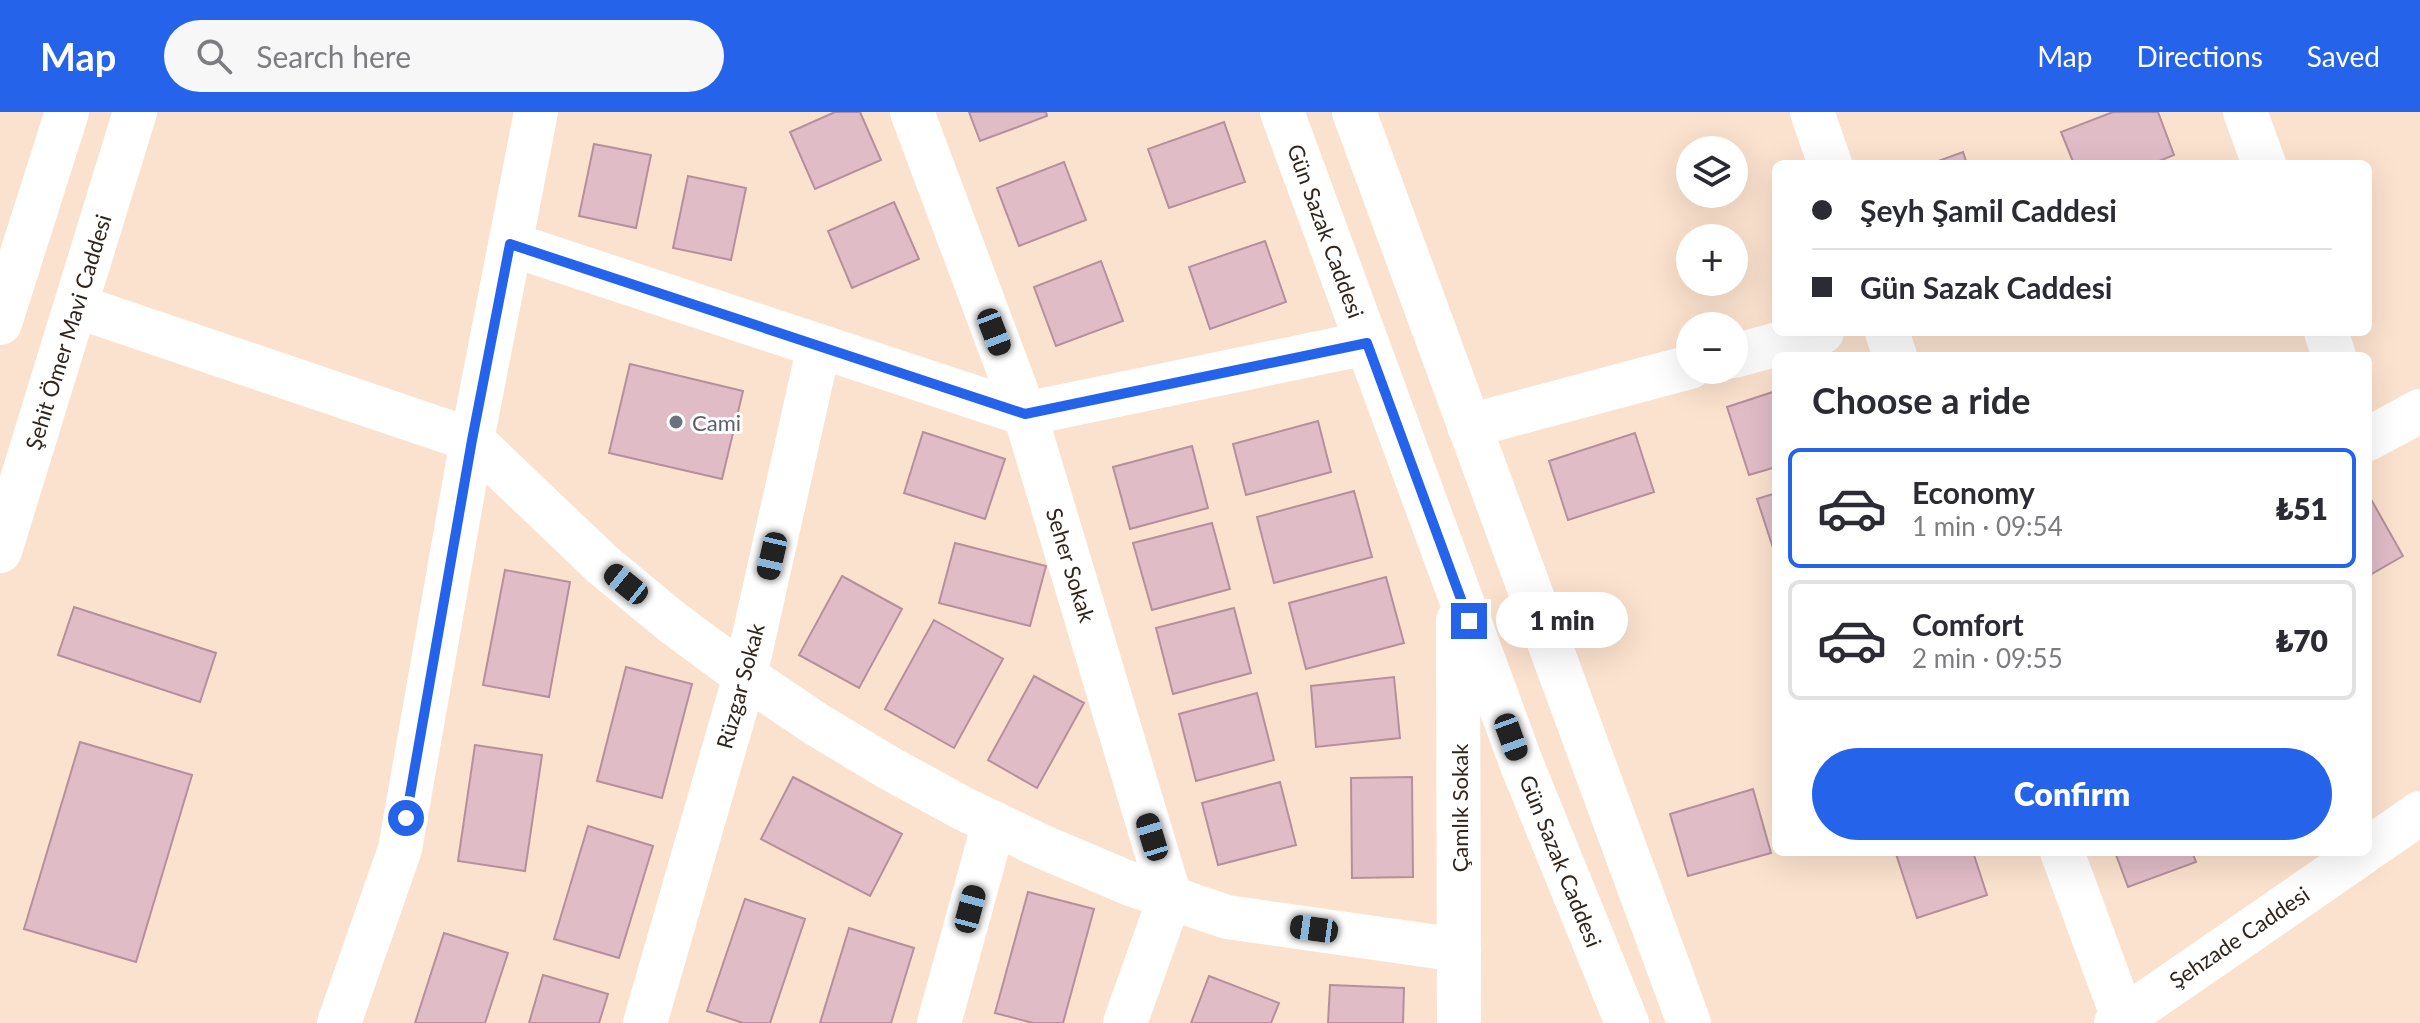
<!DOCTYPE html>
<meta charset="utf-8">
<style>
body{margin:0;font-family:Lato,sans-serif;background:#f7f7f7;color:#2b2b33;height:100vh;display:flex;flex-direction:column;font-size:30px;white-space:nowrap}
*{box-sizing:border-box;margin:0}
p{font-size:26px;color:#7c7c81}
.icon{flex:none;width:44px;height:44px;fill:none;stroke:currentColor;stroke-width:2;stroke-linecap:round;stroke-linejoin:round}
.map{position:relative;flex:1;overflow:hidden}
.details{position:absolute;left:1772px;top:240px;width:600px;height:504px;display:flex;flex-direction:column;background:#fff;border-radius:12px;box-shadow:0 8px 32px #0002}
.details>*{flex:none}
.top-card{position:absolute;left:1772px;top:48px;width:600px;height:176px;border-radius:12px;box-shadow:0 8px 32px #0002;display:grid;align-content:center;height:176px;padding:0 40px;background:#fff}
.tools{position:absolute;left:1676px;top:24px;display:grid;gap:16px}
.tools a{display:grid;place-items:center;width:72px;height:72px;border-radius:50%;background:#fff;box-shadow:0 8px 32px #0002;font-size:40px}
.end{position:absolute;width:36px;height:36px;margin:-18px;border:10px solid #2563eb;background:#fff;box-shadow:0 0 0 4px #fff}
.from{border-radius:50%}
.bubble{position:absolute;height:56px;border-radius:28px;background:#fff;box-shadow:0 8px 32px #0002;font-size:26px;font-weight:800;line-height:56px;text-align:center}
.car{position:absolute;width:24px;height:48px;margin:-24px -12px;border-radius:10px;box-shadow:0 0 6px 2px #0007;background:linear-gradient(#222 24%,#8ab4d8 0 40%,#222 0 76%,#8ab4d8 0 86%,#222 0)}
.top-card b{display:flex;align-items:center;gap:28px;height:76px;font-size:30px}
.top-card b+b{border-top:2px solid #e1e1e2}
.top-card i{width:20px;height:20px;background:#2b2b33}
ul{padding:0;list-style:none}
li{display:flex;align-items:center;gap:24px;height:120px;margin:0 16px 12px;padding:0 24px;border:4px solid #e1e1e2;border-radius:12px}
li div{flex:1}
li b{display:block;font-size:30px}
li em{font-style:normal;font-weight:800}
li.active{border-color:#2563eb}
li>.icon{width:72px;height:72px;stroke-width:1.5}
h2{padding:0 40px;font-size:36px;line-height:96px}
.button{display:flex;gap:16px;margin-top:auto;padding:16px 40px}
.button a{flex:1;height:92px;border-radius:48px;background:#2563eb;color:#fff;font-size:32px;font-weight:800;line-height:92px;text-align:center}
header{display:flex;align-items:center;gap:48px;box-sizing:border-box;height:112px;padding:0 40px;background:#2563eb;color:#fff}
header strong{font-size:38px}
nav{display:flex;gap:44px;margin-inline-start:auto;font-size:28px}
.search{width:560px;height:72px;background:#f7f7f7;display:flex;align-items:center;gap:20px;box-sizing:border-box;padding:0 28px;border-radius:44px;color:#7c7c81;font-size:30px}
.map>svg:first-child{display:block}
</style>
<header>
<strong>Map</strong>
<div class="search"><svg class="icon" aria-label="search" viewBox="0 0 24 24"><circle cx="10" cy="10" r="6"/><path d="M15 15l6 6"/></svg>Search here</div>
<nav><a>Map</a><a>Directions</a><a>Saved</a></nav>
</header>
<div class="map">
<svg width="2420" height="911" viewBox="0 0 2420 911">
<rect width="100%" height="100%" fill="#fbe2ce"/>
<path fill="#e0bcc7" stroke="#b5909c" stroke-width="2" d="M835,0H860L881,48L815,77L790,20Z
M969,0H1046L1047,4L980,29Z
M2113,0H2158L2174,43L2152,52H2074L2061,20Z
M1224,10L1245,70L1169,96L1148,37Z
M594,32L651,43L636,116L579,104Z
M1963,40L1967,52H1930Z
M1064,50L1086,108L1019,134L997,76Z
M688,64L746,76L731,148L673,136Z
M894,90L919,147L852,176L828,119Z
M1265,129L1286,190L1210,217L1189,155Z
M1101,149L1123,209L1056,234L1034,175Z
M630,252L743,279L722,367L609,341Z
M1776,279V355L1749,363L1727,295Z
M1318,309L1331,360L1246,383L1233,332Z
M923,320L1005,347L985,407L904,381Z
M1635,321L1654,380L1568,408L1549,349Z
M1192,334L1208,396L1130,417L1113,355Z
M1354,379L1372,445L1274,471L1257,405Z
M1776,381V445L1757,387Z
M2368,382L2403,444L2368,464Z
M1212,411L1230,477L1152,498L1133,431Z
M955,431L1046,454L1030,514L939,491Z
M505,458L570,470L549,585L483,573Z
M842,464L902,497L859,576L799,543Z
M1386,465L1404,531L1306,557L1289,491Z
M74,495L216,541L200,590L58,543Z
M1234,496L1251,561L1173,582L1156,516Z
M934,508L1003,547L954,636L885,597Z
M626,555L692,572L662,686L597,669Z
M1034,564L1084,591L1037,676L988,648Z
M1394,565L1400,626L1316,635L1311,574Z
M1257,581L1274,648L1196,669L1179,602Z
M80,630L192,663L136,850L24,817Z
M475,633L542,643L525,759L458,749Z
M793,665L902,722L870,784L761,727Z
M1412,665L1413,765L1352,766L1351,666Z
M1280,670L1296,733L1218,753L1202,691Z
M1753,677L1771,741L1688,764L1670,702Z
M588,714L653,734L619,846L554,827Z
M1902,740H1973L1987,783L1917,806L1896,742Z
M2115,740H2192L2196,750L2128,775Z
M1028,780L1094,797L1063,911H1033L995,901Z
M745,787L805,807L770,911H743L707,899Z
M849,816L914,836L891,911H820Z
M444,821L508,841L485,911H415Z
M543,863L608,882L599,911H529Z
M1209,864L1279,891L1271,911H1191Z
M1330,873L1404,876L1403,911H1328Z"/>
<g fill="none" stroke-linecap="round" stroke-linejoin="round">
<path stroke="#fff" stroke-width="44" d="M912,0L1025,302L1170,785L1125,911
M1282,0L1522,653L1627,911
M1354,0L1689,911
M1812,0L1830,52
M2245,0L2264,52
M510,132L1025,302L1367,231
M76,194L472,328L603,453L672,510L745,564L816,612L889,656L964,697L1041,734L1133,773L1227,805L1459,838
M1887,220L1895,244
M2326,220L2334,244
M1734,244L1822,220
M1469,314L1690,255
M2368,327L2420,299
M1458,509L1459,911
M2368,737L2420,701
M2062,740L2125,911
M339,911L400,737L472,328L536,0
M645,911L745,564L819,234
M939,911L994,711
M2116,911L2364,740"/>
<path stroke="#fff" stroke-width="44" d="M0,211L67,0
M0,439L135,0"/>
</g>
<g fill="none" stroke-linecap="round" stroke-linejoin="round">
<path stroke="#2563eb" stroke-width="10" d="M406,706L472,328L510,132L1025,302L1367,231L1469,509"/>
</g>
<circle fill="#6b7280" stroke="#fff" stroke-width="3" cx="676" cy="310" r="8"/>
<g text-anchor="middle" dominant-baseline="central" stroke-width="6" stroke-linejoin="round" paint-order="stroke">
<g font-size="22" fill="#30251c" stroke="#fff">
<text transform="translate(1326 119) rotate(70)">Gün Sazak Caddesi</text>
<text transform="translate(68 220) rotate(-73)">Şehit Ömer Mavi Caddesi</text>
<text transform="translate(1071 453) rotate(73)">Seher Sokak</text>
<text transform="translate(740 574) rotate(-75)">Rüzgar Sokak</text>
<text transform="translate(1459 696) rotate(-90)">Çamlık Sokak</text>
<text transform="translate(1561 749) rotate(68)">Gün Sazak Caddesi</text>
<text transform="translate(2239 825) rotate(-34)">Şehzade Caddesi</text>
</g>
<g font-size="22" fill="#5b616d" stroke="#fff" text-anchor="start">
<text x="692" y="310">Cami</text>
</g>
</g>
</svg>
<div class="tools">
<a><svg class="icon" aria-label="layers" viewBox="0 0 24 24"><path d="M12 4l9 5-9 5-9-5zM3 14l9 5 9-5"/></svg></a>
<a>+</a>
<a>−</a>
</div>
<i class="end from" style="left:406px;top:706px"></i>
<i class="end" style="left:1469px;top:509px"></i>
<div class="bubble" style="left:1496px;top:480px;width:132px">1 min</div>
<i class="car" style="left:994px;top:220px;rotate:159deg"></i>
<i class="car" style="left:772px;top:444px;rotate:193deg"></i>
<i class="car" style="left:626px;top:472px;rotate:309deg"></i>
<i class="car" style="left:1511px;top:625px;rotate:160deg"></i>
<i class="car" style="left:1152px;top:725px;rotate:343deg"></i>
<i class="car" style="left:970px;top:797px;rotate:15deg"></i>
<i class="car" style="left:1314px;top:817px;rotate:278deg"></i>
<div class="top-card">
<b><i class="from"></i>Şeyh Şamil Caddesi</b>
<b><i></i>Gün Sazak Caddesi</b>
</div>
<section class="details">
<h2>Choose a ride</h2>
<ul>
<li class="active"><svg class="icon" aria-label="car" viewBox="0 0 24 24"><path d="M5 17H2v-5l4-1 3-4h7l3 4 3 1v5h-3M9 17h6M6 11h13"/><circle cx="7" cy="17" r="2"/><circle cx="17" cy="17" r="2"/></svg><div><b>Economy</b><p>1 min · 09:54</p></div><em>₺51</em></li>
<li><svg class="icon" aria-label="car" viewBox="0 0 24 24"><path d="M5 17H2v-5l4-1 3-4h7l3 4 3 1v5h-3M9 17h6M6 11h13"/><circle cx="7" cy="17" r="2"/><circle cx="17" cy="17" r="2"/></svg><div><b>Comfort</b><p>2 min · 09:55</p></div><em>₺70</em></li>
</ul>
<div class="button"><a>Confirm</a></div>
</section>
</div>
